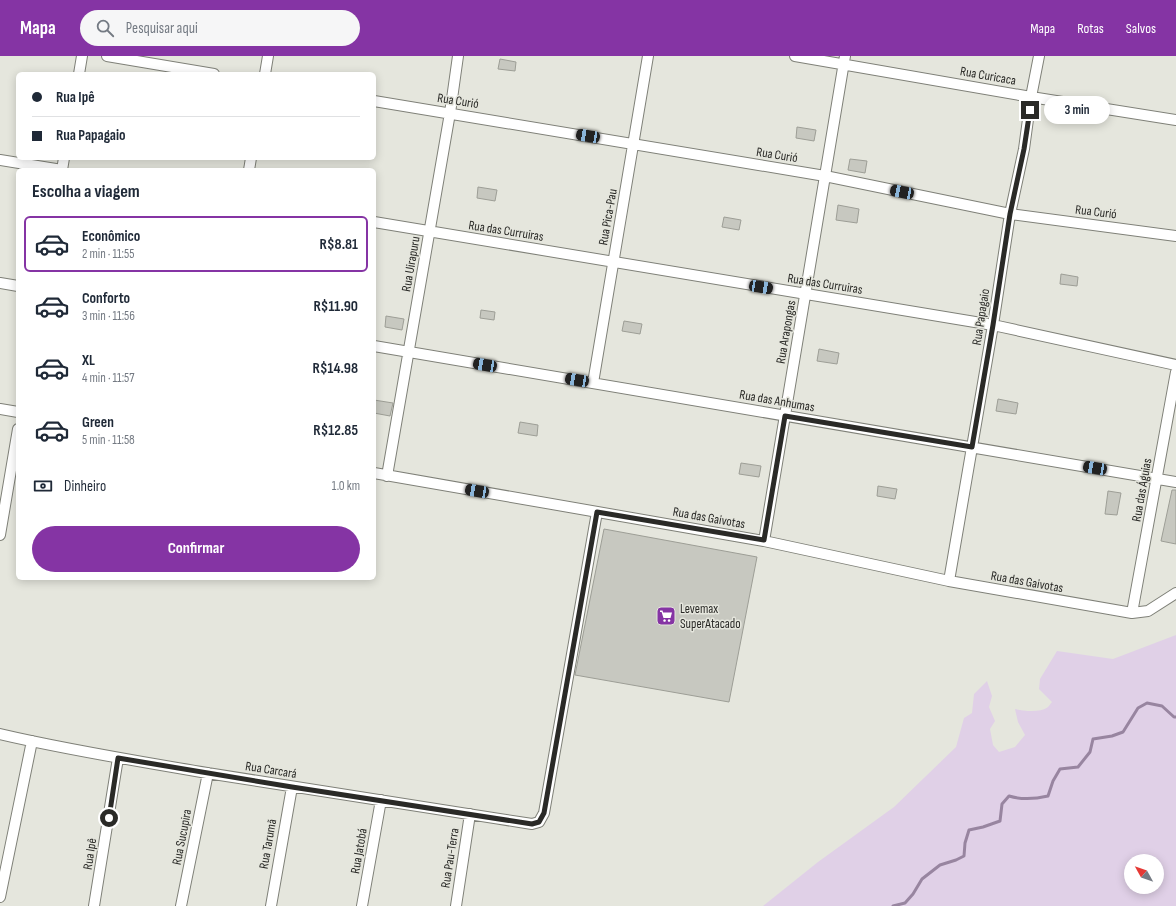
<!DOCTYPE html>
<html lang="pt">
<meta charset="utf-8">
<style>
body{margin:0;font-family:"Sofia Sans Condensed",sans-serif;background:#f6f6f7;color:#1f2937;height:100vh;display:flex;flex-direction:column;font-size:15px;white-space:nowrap}
*{box-sizing:border-box;margin:0}
p{font-size:13px;color:#747a83}
.icon{flex:none;width:22px;height:22px;fill:none;stroke:currentColor;stroke-width:2;stroke-linecap:round;stroke-linejoin:round}
.map{position:relative;flex:1;overflow:hidden}
.side{position:absolute;left:16px;top:112px;width:360px;height:412px;display:flex;flex-direction:column;background:#fff;border-radius:6px;box-shadow:0 2px 10px #0003}
.side>*{flex:none}
.hud{position:absolute;left:16px;top:16px;width:360px;height:88px;border-radius:6px;box-shadow:0 2px 10px #0003;display:grid;align-content:center;height:88px;padding:0 16px;background:#fff}
.needle{width:26px;rotate:310deg}
.buttons{position:absolute;left:1124px;top:798px;display:grid;gap:8px}
.buttons a{display:grid;place-items:center;width:40px;height:40px;border-radius:50%;background:#fff;box-shadow:0 2px 10px #0003;font-size:20px}
.end{position:absolute;width:18px;height:18px;margin:-9px;border:5px solid #2a2a27;background:#fff;box-shadow:0 0 0 2px #fff}
.from{border-radius:50%}
.bubble{position:absolute;height:28px;border-radius:14px;background:#fff;box-shadow:0 2px 10px #0003;font-size:13px;font-weight:700;line-height:28px;text-align:center}
.car{position:absolute;width:12px;height:24px;margin:-12px -6px;border-radius:5px;box-shadow:0 0 3px 1px #0007;background:linear-gradient(#222 24%,#8ab4d8 0 40%,#222 0 76%,#8ab4d8 0 86%,#222 0)}
.hud b{display:flex;align-items:center;gap:14px;height:38px;font-size:15px}
.hud b+b{border-top:1px solid #e0e1e3}
.hud i{width:10px;height:10px;background:#1f2937}
ul{padding:0;list-style:none}
li{display:flex;align-items:center;gap:12px;height:56px;margin:0 8px 6px;padding:0 8px;border:2px solid transparent;border-radius:6px}
li div{flex:1}
li b{display:block;font-size:15px}
li em{font-style:normal;font-weight:700}
li.on{border-color:#8534a4}
li>.icon{width:36px;height:36px;stroke-width:1.5}
h2{padding:0 16px;font-size:18px;line-height:48px}
.pay{display:flex;align-items:center;gap:10px;height:44px;padding:0 16px;font-size:15px}
.pay p{margin-inline-start:auto}
.primary-button{display:flex;gap:8px;margin-top:auto;padding:8px 16px}
.primary-button a{flex:1;height:46px;border-radius:24px;background:#8534a4;color:#fff;font-size:16px;font-weight:700;line-height:46px;text-align:center}
header{display:flex;align-items:center;gap:24px;box-sizing:border-box;height:56px;padding:0 20px;background:#8534a4;color:#fff}
header strong{font-size:19px}
nav{display:flex;gap:22px;margin-inline-start:auto;font-size:14px}
.search{width:280px;height:36px;background:#f6f6f7;display:flex;align-items:center;gap:10px;box-sizing:border-box;padding:0 14px;border-radius:22px;color:#747a83;font-size:15px}
.map>svg:first-child{display:block}
</style>
<header>
<strong>Mapa</strong>
<div class="search"><svg class="icon" aria-label="search" viewBox="0 0 24 24"><circle cx="10" cy="10" r="6"/><path d="M15 15l6 6"/></svg>Pesquisar aqui</div>
<nav><a>Mapa</a><a>Rotas</a><a>Salvos</a></nav>
</header>
<div class="map">
<svg width="1176" height="850" viewBox="0 0 1176 850">
<rect width="100%" height="100%" fill="#e5e6dd"/>
<path fill="#e0d0e7" fill-rule="evenodd" d="M1176,579V850H763L818,806L894,751L956,691L964,662L972,657L974,638L987,625L992,640L989,651L995,665L990,673L993,689L999,696L1015,691L1025,679L1018,666L1015,653C1024,655 1040,657 1048,651C1048,651 1052,646 1052,646L1039,633L1040,623L1057,595L1113,603ZM1131,805H1157V831H1131Z"/>
<g fill="none" stroke-linecap="round" stroke-linejoin="round">
<path stroke="#9885a0" stroke-width="3" d="M893,850L905,847L913,838L922,823L940,809L956,804L964,800L965,787L969,774L983,771L1000,765L1002,748L1009,740C1022,744 1035,743 1048,740L1053,725L1060,713L1078,711L1090,696L1093,683L1112,680L1123,676L1138,652L1147,647L1162,650L1174,661H1176"/>
</g>
<path fill="#c7c8c0" stroke="#9d9e96" d="M500,3L516,6L515,15L498,13Z
M797,71L816,74L814,85L796,82Z
M850,103L867,105L865,117L848,114Z
M478,131L497,134L495,145L477,142Z
M838,149L859,153L857,167L836,164Z
M724,161L741,164L739,174L722,171Z
M1061,218L1078,221L1077,230L1060,228Z
M481,254L495,256L494,264L480,262Z
M386,260L404,263L402,274L385,271Z
M624,265L642,268L640,278L622,275Z
M819,293L839,297L837,308L817,305Z
M998,343L1018,347L1016,358L996,355Z
M374,344L393,347L390,360L374,357Z
M520,366L538,369L537,380L518,377Z
M741,407L761,410L759,421L739,418Z
M878,430L897,433L895,443L877,440Z
M1172,434H1176V488L1161,485Z
M1108,435L1121,437L1117,459L1105,458Z
M604,473L757,501L729,646L575,619Z"/>
<g fill="none" stroke-linecap="round" stroke-linejoin="round">
<defs>
<path id="minor" d="M107,0L214,18
M795,0L1031,41L1176,64
M79,18L82,0
M265,18L268,0
M374,45L825,120L1010,158L1176,180
M0,104L62,114
M62,114L64,102
M249,114L251,102
M374,166L993,269L1176,309
M0,227L18,230
M374,290L1176,426
M593,327L648,0
M0,353L18,356
M374,417L764,485L949,525L1132,557L1148,555L1176,537
M387,420L450,57L458,0
M0,479L18,373
M764,485L825,120L845,0
M949,525L993,269L1010,158L1024,93L1031,41L1039,0
M1132,557L1176,316
M0,678C68,694 138,705 207,717C316,735 424,751 532,768L539,766L544,757L597,456
M0,841L32,685
M94,850L118,702
M181,850L208,717
M271,850L292,731
M362,850L381,744
M456,850L470,758"/>
</defs>
<use href="#minor" stroke="#7f8078" stroke-width="12"/>
<use href="#minor" stroke="#fff" stroke-width="10"/>
</g>
<g fill="none" stroke-linecap="round" stroke-linejoin="round">
<path stroke="#2a2a27" stroke-width="5" d="M109,762L118,702L292,731L532,768L539,766L544,757L597,456L764,484L785,360L972,391L993,269L1010,158L1024,93L1030,54"/>
</g>
<defs>
<symbol id="supermarket-square" viewBox="-11 -11 22 22"><rect x="-9" y="-9" width="18" height="18" rx="4" fill="#8534a4" stroke="#e5e6dd"/><path d="M-6-5.5h2.5l.6 2H6L4.5 2H-2.5L-4.4-4H-6ZM-1.5 3.2a1.3 1.3 0 1 0 .1 0ZM3 3.2a1.3 1.3 0 1 0 .1 0Z" fill="#fff"/></symbol>
</defs>
<g fill-rule="evenodd">
<use href="#supermarket-square" x="655" y="549" width="22" height="22"/>
</g>
<g text-anchor="middle" dominant-baseline="central" stroke-width="3" stroke-linejoin="round" paint-order="stroke">
<g font-size="13" fill="#2a2a27" stroke="#e5e6dd">
<text transform="translate(988 20) rotate(10)">Rua Curicaca</text>
<text transform="translate(458 45) rotate(9)">Rua Curió</text>
<text transform="translate(777 99) rotate(9)">Rua Curió</text>
<text transform="translate(1096 156) rotate(7)">Rua Curió</text>
<text transform="translate(608 161) rotate(-80)">Rua Pica-Pau</text>
<text transform="translate(506 175) rotate(9)">Rua das Curruiras</text>
<text transform="translate(411 208) rotate(-80)">Rua Uirapuru</text>
<text transform="translate(825 228) rotate(9)">Rua das Curruiras</text>
<text transform="translate(981 261) rotate(-81)">Rua Papagaio</text>
<text transform="translate(786 276) rotate(-80)">Rua Arapongas</text>
<text transform="translate(777 345) rotate(10)">Rua das Anhumas</text>
<text transform="translate(1142 434) rotate(-80)">Rua das Águias</text>
<text transform="translate(709 462) rotate(10)">Rua das Gaivotas</text>
<text transform="translate(1027 526) rotate(10)">Rua das Gaivotas</text>
<text transform="translate(271 714) rotate(9)">Rua Carcará</text>
<text transform="translate(182 781) rotate(-79)">Rua Sucupira</text>
<text transform="translate(268 788) rotate(-80)">Rua Tarumã</text>
<text transform="translate(359 795) rotate(-80)">Rua Jatobá</text>
<text transform="translate(90 798) rotate(-81)">Rua Ipê</text>
<text transform="translate(450 802) rotate(-81)">Rua Pau-Terra</text>
</g>
<g font-size="13" fill="#2a2a27" stroke="#e5e6dd" text-anchor="start">
<text x="680" y="553">Levemax<tspan x="680" dy="15">SuperAtacado</tspan></text>
</g>
</g>
</svg>
<div class="buttons">
<a><svg class="needle" viewBox="-14 -14 28 28"><path d="M0-13l5 13h-10z" fill="#e53935"/><path d="M0 13l5-13h-10z" fill="#747a83"/></svg></a>
</div>
<i class="end from" style="left:109px;top:762px"></i>
<i class="end" style="left:1030px;top:54px"></i>
<div class="bubble" style="left:1044px;top:40px;width:66px">3 min</div>
<i class="car" style="left:588px;top:80px;rotate:279deg"></i>
<i class="car" style="left:902px;top:136px;rotate:281deg"></i>
<i class="car" style="left:761px;top:231px;rotate:99deg"></i>
<i class="car" style="left:485px;top:309px;rotate:280deg"></i>
<i class="car" style="left:577px;top:324px;rotate:280deg"></i>
<i class="car" style="left:1095px;top:412px;rotate:280deg"></i>
<i class="car" style="left:477px;top:435px;rotate:280deg"></i>
<div class="hud">
<b><i class="from"></i>Rua Ipê</b>
<b><i></i>Rua Papagaio</b>
</div>
<section class="side">
<h2>Escolha a viagem</h2>
<ul>
<li class="on"><svg class="icon" aria-label="car" viewBox="0 0 24 24"><path d="M5 17H2v-5l4-1 3-4h7l3 4 3 1v5h-3M9 17h6M6 11h13"/><circle cx="7" cy="17" r="2"/><circle cx="17" cy="17" r="2"/></svg><div><b>Econômico</b><p>2 min · 11:55</p></div><em>R$8.81</em></li>
<li><svg class="icon" aria-label="car" viewBox="0 0 24 24"><path d="M5 17H2v-5l4-1 3-4h7l3 4 3 1v5h-3M9 17h6M6 11h13"/><circle cx="7" cy="17" r="2"/><circle cx="17" cy="17" r="2"/></svg><div><b>Conforto</b><p>3 min · 11:56</p></div><em>R$11.90</em></li>
<li><svg class="icon" aria-label="car" viewBox="0 0 24 24"><path d="M5 17H2v-5l4-1 3-4h7l3 4 3 1v5h-3M9 17h6M6 11h13"/><circle cx="7" cy="17" r="2"/><circle cx="17" cy="17" r="2"/></svg><div><b>XL</b><p>4 min · 11:57</p></div><em>R$14.98</em></li>
<li><svg class="icon" aria-label="car" viewBox="0 0 24 24"><path d="M5 17H2v-5l4-1 3-4h7l3 4 3 1v5h-3M9 17h6M6 11h13"/><circle cx="7" cy="17" r="2"/><circle cx="17" cy="17" r="2"/></svg><div><b>Green</b><p>5 min · 11:58</p></div><em>R$12.85</em></li>
</ul>
<div class="pay"><svg class="icon" aria-label="cash" viewBox="0 0 24 24"><path d="M3 7h18v10H3z"/><circle cx="12" cy="12" r="2"/></svg>Dinheiro<p>1.0 km</p></div>
<div class="primary-button"><a>Confirmar</a></div>
</section>
</div>
